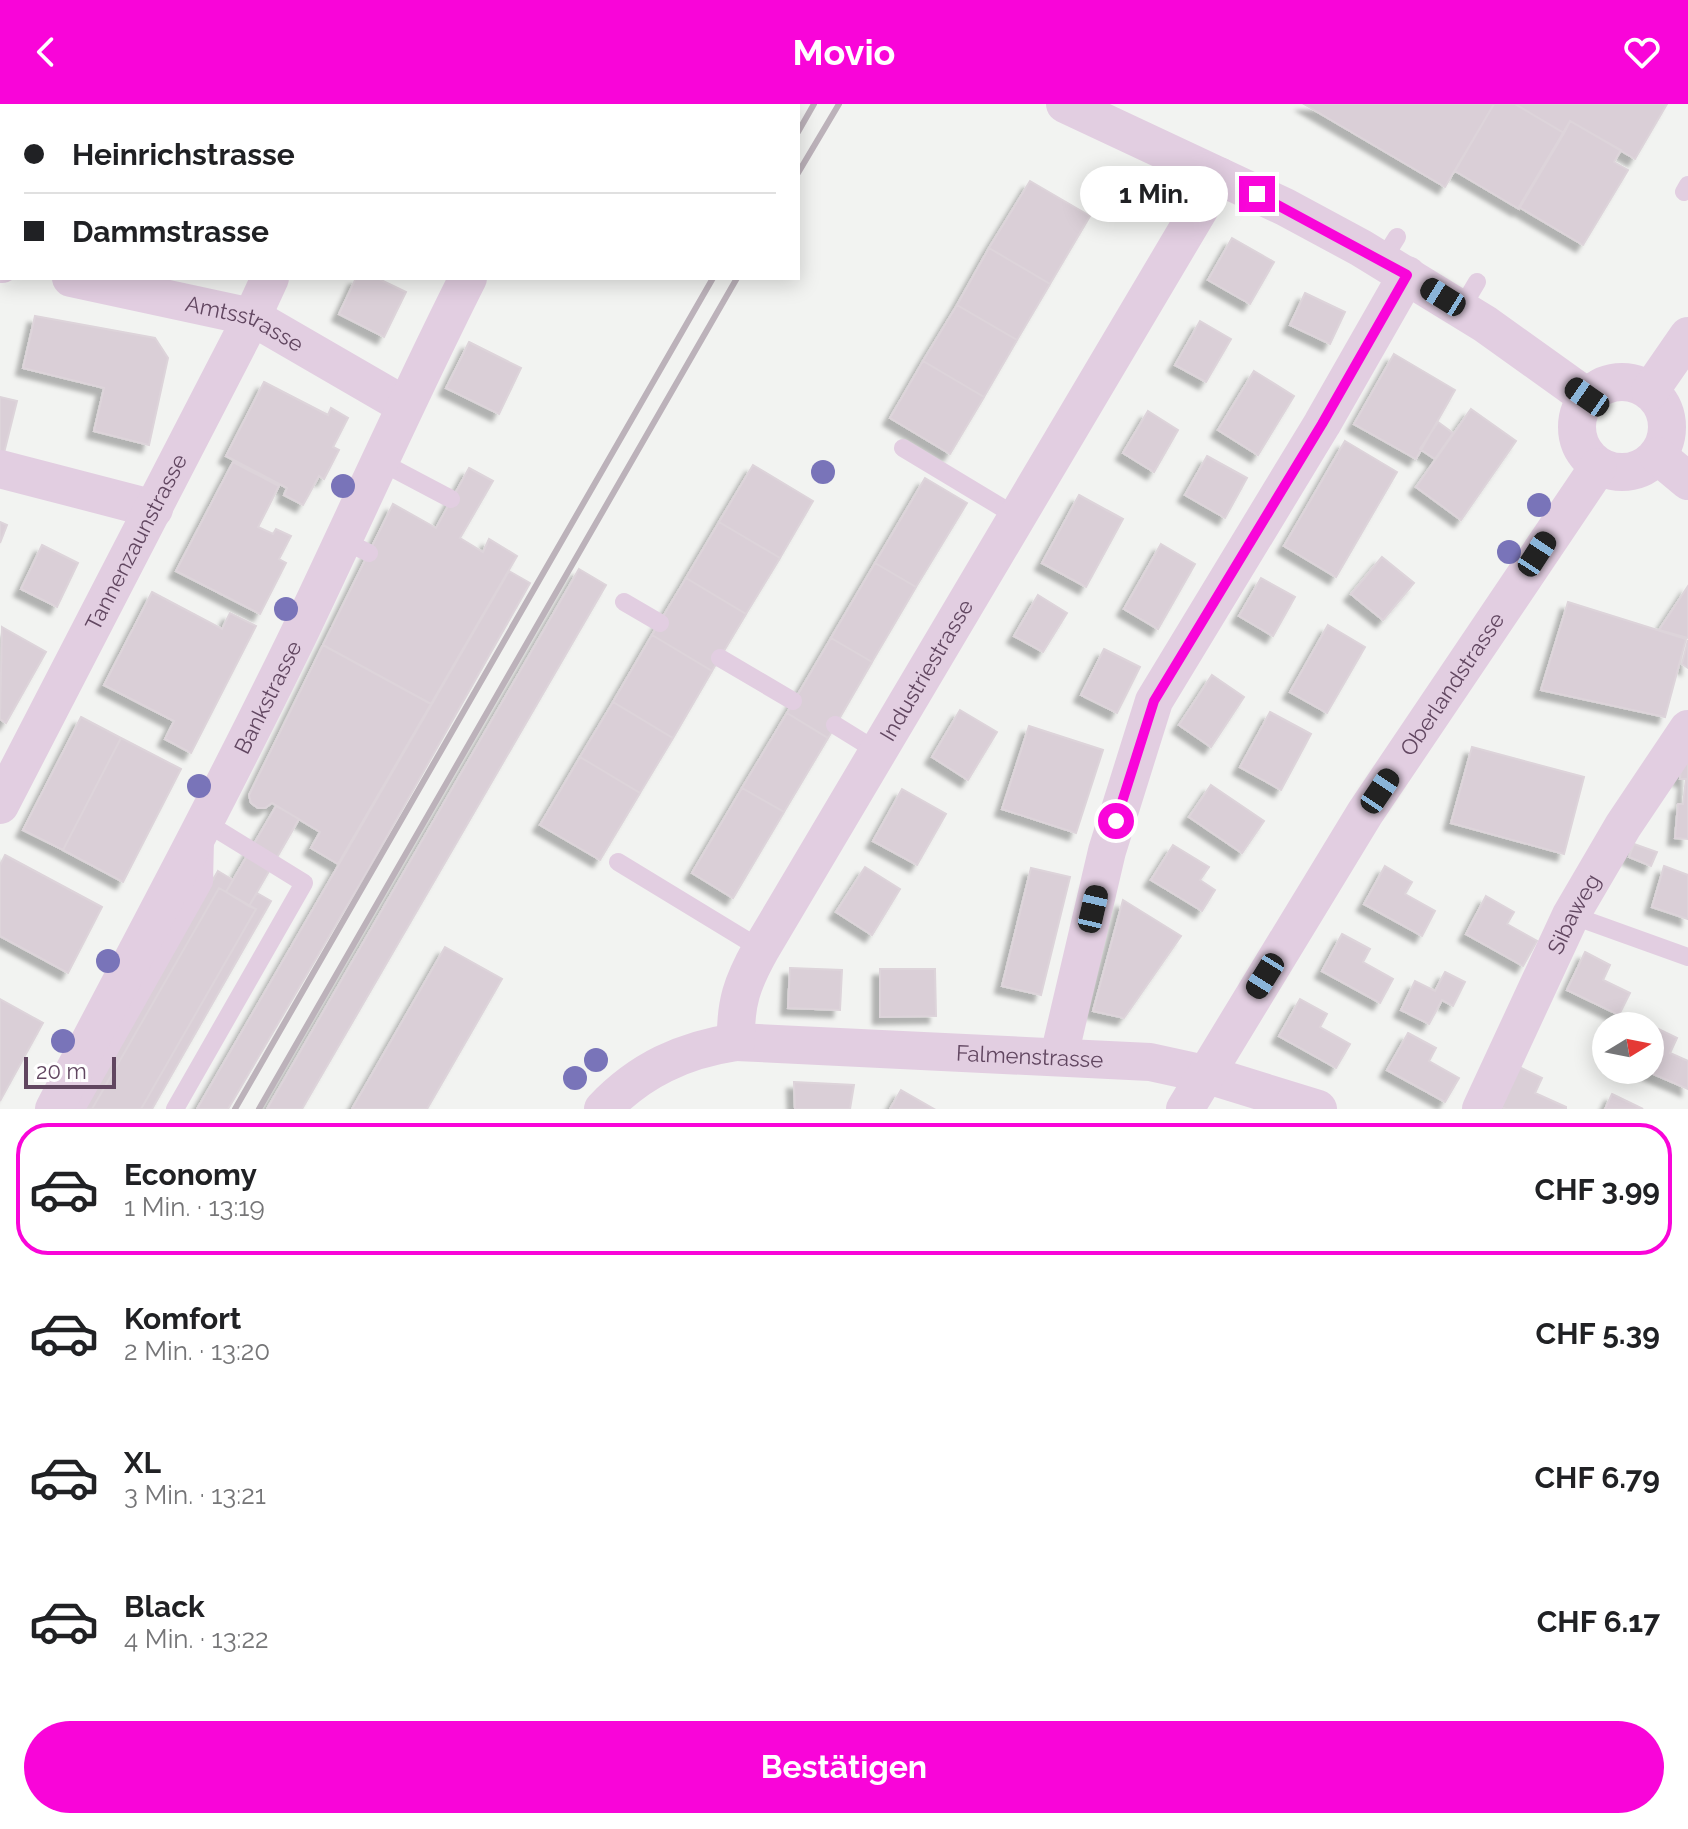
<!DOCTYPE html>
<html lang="de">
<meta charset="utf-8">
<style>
body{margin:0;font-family:Raleway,sans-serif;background:#f6f6f6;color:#202124;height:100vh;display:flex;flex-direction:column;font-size:30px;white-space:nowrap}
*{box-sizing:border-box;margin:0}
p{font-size:26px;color:#757577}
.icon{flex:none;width:44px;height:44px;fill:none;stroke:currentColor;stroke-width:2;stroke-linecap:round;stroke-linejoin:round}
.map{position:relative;height:1005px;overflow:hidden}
.panel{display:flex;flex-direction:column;background:#fff;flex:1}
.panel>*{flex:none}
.hud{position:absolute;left:0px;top:0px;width:800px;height:176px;box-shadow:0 4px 20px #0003;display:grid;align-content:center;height:176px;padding:0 24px;background:#fff}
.needle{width:52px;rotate:80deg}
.fabs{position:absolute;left:1592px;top:908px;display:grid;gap:16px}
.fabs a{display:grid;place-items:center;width:72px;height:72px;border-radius:50%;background:#fff;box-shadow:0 4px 20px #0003;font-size:40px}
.scale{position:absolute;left:24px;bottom:20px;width:92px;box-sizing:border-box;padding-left:8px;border:4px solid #614660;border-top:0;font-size:22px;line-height:28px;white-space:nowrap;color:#614660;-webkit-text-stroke:6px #fff;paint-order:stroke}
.end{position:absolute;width:36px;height:36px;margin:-18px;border:10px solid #f905d9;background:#fff;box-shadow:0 0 0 4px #fff}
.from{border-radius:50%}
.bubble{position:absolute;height:56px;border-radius:28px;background:#fff;box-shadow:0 4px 20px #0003;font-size:26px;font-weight:700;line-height:56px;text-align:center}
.car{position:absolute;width:24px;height:48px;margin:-24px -12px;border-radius:10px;box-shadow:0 0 6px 2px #0007;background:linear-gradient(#222 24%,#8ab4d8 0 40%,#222 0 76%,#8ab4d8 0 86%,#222 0)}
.hud b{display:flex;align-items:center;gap:28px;height:76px;font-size:30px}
.hud b+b{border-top:2px solid #e0e0e0}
.hud i{width:20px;height:20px;background:#202124}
ul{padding:14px 0 0;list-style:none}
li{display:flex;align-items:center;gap:24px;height:132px;margin:0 16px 12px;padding:0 8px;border:4px solid transparent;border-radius:32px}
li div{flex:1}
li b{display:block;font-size:30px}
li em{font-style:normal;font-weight:700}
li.active{border-color:#f905d9}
li>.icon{width:72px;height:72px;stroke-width:1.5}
.action{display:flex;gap:16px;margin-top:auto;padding:16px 24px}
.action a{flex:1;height:92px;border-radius:48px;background:#f905d9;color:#fff;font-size:32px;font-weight:700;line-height:92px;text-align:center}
header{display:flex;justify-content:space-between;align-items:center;height:104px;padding:0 24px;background:#f905d9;color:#fff;font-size:36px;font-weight:700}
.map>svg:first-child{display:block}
</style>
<header><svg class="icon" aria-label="back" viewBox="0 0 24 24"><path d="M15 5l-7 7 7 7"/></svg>Movio<svg class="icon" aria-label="heart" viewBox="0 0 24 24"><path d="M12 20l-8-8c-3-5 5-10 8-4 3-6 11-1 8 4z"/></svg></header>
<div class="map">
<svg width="1688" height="1005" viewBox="0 0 1688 1005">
<defs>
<filter id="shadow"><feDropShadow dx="-7" dy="7" stdDeviation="2" flood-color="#0004"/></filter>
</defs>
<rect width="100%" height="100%" fill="#f2f3f1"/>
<path fill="#dacfd7" stroke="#ddd4da" stroke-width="2" filter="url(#shadow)" d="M92,0H178L91,2Z
M259,0H288L292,2H258Z
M445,0H503L444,2Z
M1304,0H1494L1445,83Z
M1494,0H1515L1564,29L1519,105L1455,67Z
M1515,0H1667L1635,55L1570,17L1564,29Z
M1570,17L1621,46L1614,58L1628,66L1583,141L1519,103Z
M1030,77L1090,112L1050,180L989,144Z
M1232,134L1274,158L1250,200L1208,176Z
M989,144L1050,180L1017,236L957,201Z
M356,174H377L406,188L384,233L339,210Z
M1305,189L1345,208L1330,240L1290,221Z
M957,201L1017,236L984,293L923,257Z
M35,212L155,234L168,254L149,341L94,327L104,284L23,264Z
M1200,217L1231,235L1206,278L1175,261Z
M469,238L521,264L499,310L446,284Z
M1394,250L1455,286L1416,355L1354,320Z
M923,257L984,293L950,350L890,314Z
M1254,267L1294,292L1258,351L1218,326Z
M264,278L328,311L331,304L348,314L333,343L339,346L324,375L319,372L303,401L284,391L287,384L226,352Z
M0,293L17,297L4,349L0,347Z
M1471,305L1516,337L1461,416L1416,383Z
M1148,307L1178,326L1154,368L1123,349Z
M1438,318L1453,329L1435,355L1420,345Z
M1345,337L1397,368L1336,473L1284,442Z
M1207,352L1247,374L1225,414L1185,391Z
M233,358L279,382L258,423L273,430L276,425L291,432L279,455L286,459L260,510L176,467Z
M753,361L813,397L780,454L719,418Z
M469,364L493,377L460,434L483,448L489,435L517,452L431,600L323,541L393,400L436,424Z
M925,374L967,399L916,483L875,459Z
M1079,391L1123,415L1086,483L1042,459Z
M0,418L7,421L0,439Z
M719,418L780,454L746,510L686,474Z
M1161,440L1195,460L1158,525L1124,505Z
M42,441L78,459L57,503L21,485Z
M1382,453L1414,479L1383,516L1351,490Z
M875,459L916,483L872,558L831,534Z
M579,465L606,481L302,1005H267Z
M509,467L530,479L368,766L228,1005H197Z
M686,474L746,510L712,567L652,531Z
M1261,474L1295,493L1273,532L1239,512Z
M1688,482V534L1659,526Z
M152,488L222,525L230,509L256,522L191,649L165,635L174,617L104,581Z
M1038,491L1067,509L1043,548L1014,532Z
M1568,498L1686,535L1665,613L1541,586Z
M1328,521L1365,543L1327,609L1290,588Z
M2,523L46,548L6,619L0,615Z
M652,531L712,567L673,634L613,598Z
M831,534L872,558L828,634L787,609Z
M1688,536V564L1682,560Z
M323,541L431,600L338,760L311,744L320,728L272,699L265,704H258L251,699L249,691Z
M1104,545L1140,563L1117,609L1081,591Z
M1212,571L1244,593L1211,643L1179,621Z
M613,598L673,634L640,689L580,653Z
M960,606L997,628L968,676L932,653Z
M1270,608L1311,630L1281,686L1240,663Z
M787,609L828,634L784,708L742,684Z
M81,613L121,634L63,746L23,726Z
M1029,622L1103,646L1076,729L1002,705Z
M121,634L181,665L123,778L63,746Z
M1683,637H1688V735L1675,734L1678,700H1683L1686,675H1680Z
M1472,643L1584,673L1564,750L1451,719Z
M580,653L640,689L600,756L540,721Z
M1211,681L1264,717L1242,749L1189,713Z
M742,684L784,708L733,794L692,769Z
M902,685L946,710L917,761L873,737Z
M276,702L299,715L249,802L226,788Z
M1634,740L1657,748L1651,762L1629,753Z
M1173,741L1209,763L1200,776L1215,786L1202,807L1151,776Z
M5,751L102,803L68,869L0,832V761Z
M1385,762L1412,778L1405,790L1435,807L1422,832L1364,800Z
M1664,762L1688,771V815L1652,803Z
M865,763L900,785L872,831L836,808Z
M1031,764L1070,773L1041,891L1002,882Z
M218,767L233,776L226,788L219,784L92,1005H81Z
M219,784L256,805L141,1005H92Z
M257,789L271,797L152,1005H141L256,805L249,802Z
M1486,792L1514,808L1507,820L1537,837L1523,862L1466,830Z
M1123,796L1181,832L1124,914L1093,907Z
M1342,830L1370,845L1363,858L1393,875L1380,899L1322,867Z
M445,843L502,875L427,1005H352Z
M1585,848L1610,861L1603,876L1630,889L1619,911L1567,886Z
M790,864L842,866L840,906L788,904Z
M880,865H935L936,912L880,913Z
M1445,868L1465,878L1453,902L1442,896L1429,920L1401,906L1415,877L1435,887Z
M0,895L43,919L0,997Z
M1300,895L1327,910L1320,923L1350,940L1336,964L1279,932Z
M1646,919L1677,934L1670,949L1688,957V985L1644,966H1650V922H1645Z
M1408,929L1436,944L1429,957L1459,974L1445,998L1387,966Z
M1511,959L1542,974L1535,989L1566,1003V1005H1506L1498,1002Z
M794,978L854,981L850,1005H795Z
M901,986L934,1005H890Z
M1612,990L1643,1005H1605Z"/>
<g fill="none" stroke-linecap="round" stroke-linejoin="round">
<path stroke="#e2cee1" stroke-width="18" d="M1684,88L1688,81
M1382,157L1397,133
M1461,205L1477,178
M903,344L1016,412
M379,357L451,395
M342,436L369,449
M624,498L660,519
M720,554L793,597
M835,621L877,647
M618,758L761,845
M1571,811L1688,853
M76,1005L204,778L205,736
M175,1005L304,779L205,718"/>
<g stroke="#e2cee1" stroke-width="38">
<path d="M1065,0L1285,103L1361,144L1485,220L1587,293"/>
<path d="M346,2L347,0"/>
<path d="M554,2L555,0"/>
<path d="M0,159L2,160"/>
<path id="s1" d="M71,174L252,213L404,301"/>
<circle cx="1622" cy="323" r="45"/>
<path d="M1650,287L1688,232"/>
<path d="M1658,352L1688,377"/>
<path d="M0,365L154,405"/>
<path id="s2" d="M0,701L252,213L270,174"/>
<path id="s3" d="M736,938L1150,958L1205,970L1318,1005"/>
<path d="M1059,952L1107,747L1154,597L1322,320L1407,171"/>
<path id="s4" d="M54,1005C136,849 219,694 296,536C354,415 408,293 468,174"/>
<path id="s5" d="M603,1005C640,966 683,946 736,938C735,899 742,879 761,845L1219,72"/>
<path id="s6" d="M1185,1005L1365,709L1598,363"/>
<path id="s7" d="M1481,1005L1571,811L1623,722L1688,625"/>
</g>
<path stroke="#bcb2ba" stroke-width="6" d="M798,28L814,0
M798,69L839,0
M235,1005L713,174
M259,1005L737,174"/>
</g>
<g fill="#7974b9">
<circle cx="823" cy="368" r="12"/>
<circle cx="343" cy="382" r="12"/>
<circle cx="1539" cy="401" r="12"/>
<circle cx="1509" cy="448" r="12"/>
<circle cx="286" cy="505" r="12"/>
<circle cx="199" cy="682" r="12"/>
<circle cx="108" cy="857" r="12"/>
<circle cx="63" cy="937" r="12"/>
<circle cx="596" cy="956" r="12"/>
<circle cx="575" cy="974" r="12"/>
</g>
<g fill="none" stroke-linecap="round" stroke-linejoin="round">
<path stroke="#f905d9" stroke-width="10" d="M1116,717L1154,597L1322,320L1407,171L1257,90"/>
</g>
<g text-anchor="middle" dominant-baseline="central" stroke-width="6" stroke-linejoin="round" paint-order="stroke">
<g font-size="22" fill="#614660" stroke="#fff">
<text stroke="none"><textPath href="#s1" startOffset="180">Amtsstrasse</textPath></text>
<text stroke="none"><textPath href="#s2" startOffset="296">Tannenzaunstrasse</textPath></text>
<text stroke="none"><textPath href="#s5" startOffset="574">Industriestrasse</textPath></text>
<text stroke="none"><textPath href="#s6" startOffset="502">Oberlandstrasse</textPath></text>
<text stroke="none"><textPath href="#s4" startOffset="464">Bankstrasse</textPath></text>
<text stroke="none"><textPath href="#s7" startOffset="216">Sibaweg</textPath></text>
<text stroke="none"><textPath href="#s3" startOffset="294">Falmenstrasse</textPath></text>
</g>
</g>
</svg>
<div class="fabs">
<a><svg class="needle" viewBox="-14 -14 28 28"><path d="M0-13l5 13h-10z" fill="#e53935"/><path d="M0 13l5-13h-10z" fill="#757577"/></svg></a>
</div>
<div class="scale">20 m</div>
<i class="end from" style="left:1116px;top:717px"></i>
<i class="end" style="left:1257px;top:90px"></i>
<div class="bubble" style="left:1080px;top:62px;width:148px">1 Min.</div>
<i class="car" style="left:1443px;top:193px;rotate:302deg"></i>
<i class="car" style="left:1587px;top:293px;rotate:305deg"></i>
<i class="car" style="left:1537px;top:450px;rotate:33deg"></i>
<i class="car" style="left:1380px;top:687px;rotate:34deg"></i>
<i class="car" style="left:1093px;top:805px;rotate:13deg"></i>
<i class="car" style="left:1265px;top:872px;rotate:212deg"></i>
<div class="hud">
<b><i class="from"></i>Heinrichstrasse</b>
<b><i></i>Dammstrasse</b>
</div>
</div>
<section class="panel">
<ul>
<li class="active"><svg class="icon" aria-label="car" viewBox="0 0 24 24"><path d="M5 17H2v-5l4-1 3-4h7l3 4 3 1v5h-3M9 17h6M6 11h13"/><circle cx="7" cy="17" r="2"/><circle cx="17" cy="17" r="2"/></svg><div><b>Economy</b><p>1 Min. · 13:19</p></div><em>CHF 3.99</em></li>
<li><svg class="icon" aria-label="car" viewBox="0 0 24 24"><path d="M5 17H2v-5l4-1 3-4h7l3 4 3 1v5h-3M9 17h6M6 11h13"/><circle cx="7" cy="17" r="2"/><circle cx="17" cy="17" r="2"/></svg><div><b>Komfort</b><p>2 Min. · 13:20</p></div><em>CHF 5.39</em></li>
<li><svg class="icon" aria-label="car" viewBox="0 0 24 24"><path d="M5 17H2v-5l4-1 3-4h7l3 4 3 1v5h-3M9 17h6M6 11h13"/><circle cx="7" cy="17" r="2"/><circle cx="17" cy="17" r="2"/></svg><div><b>XL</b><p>3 Min. · 13:21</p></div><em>CHF 6.79</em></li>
<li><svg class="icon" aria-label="car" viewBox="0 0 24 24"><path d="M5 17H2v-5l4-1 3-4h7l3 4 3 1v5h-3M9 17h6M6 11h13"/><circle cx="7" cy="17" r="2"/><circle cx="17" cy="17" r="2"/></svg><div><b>Black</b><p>4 Min. · 13:22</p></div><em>CHF 6.17</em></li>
</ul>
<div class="action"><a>Bestätigen</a></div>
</section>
